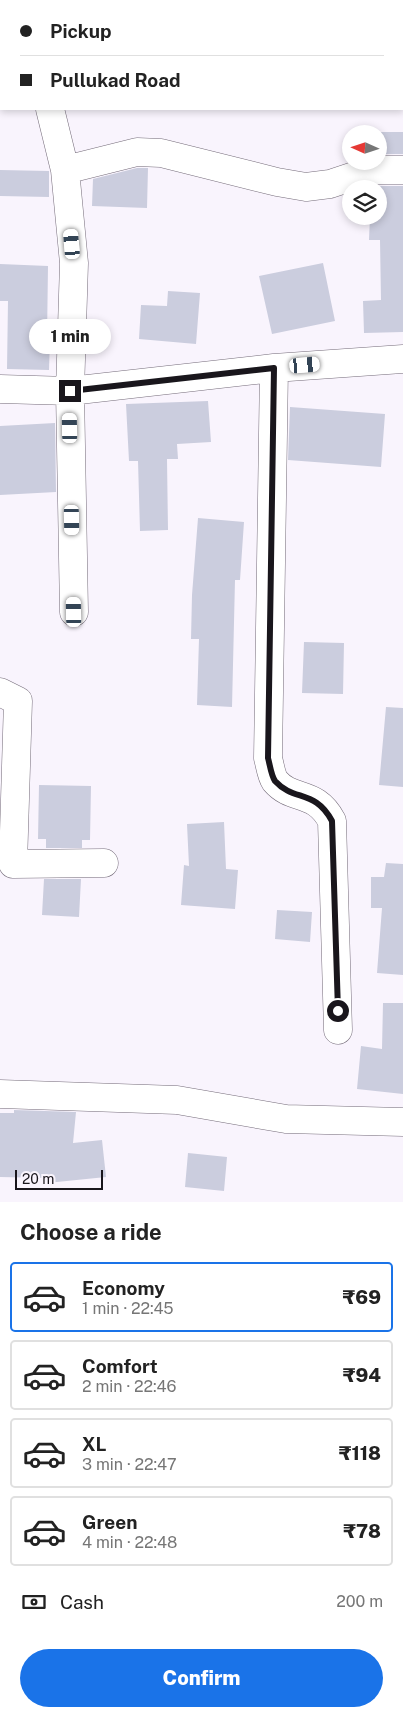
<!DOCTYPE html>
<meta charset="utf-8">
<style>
body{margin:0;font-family:"Public Sans",sans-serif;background:#f6f6f6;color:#222;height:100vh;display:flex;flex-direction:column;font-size:19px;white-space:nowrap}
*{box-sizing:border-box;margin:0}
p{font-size:16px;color:#767676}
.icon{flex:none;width:28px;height:28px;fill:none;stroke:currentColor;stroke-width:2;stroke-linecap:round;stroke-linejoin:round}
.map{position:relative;height:1202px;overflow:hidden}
.drawer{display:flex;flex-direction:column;background:#fff;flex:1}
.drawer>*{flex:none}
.banner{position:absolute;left:0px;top:0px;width:404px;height:110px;box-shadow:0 2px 8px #0003;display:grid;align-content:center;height:110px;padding:0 20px;background:#fff}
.needle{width:32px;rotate:273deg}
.buttons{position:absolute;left:342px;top:125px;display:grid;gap:10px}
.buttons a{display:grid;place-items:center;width:45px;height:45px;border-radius:50%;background:#fff;box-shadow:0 2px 8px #0003;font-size:25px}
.scale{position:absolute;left:15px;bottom:12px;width:88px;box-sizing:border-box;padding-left:5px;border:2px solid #19161c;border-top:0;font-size:14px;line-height:18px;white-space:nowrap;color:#19161c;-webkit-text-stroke:4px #f9f4fd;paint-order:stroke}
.end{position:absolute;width:22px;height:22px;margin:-11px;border:6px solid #19161c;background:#fff;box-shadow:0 0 0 2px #fff}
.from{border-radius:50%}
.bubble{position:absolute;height:35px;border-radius:18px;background:#fff;box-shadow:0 2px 8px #0003;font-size:16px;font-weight:800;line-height:35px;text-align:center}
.car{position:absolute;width:15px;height:30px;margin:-15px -8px;border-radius:6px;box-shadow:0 0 4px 1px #0007;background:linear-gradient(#fff 24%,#345 0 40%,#fff 0 76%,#345 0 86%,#fff 0)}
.banner b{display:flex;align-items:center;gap:18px;height:48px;font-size:19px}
.banner b+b{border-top:1px solid #e0e0e0}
.banner i{width:12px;height:12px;background:#222}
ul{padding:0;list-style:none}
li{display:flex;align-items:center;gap:15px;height:70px;margin:0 10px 8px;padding:0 10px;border:2px solid #e0e0e0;border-radius:5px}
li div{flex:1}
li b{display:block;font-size:19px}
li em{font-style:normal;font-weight:800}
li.current{border-color:#1a73e8}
li>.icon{width:45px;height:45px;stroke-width:1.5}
h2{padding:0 20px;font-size:22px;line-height:60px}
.pay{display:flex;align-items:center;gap:12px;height:55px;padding:0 20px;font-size:19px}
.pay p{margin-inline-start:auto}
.action{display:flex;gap:10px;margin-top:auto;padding:10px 20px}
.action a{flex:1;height:58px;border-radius:30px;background:#1a73e8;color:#fff;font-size:20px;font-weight:800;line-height:58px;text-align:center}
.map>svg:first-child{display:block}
</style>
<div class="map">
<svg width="403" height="1202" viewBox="0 0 403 1202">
<rect width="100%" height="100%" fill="#f9f4fd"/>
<path fill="#cbcdde" d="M379,132H403V154H379Z
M137,168H148L147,208L92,206L93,179Z
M0,170L49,171V197L0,196Z
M375,186H403V332L364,333L363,301L381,300L380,240H369L370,216H379V189H370Z
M323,263L335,321L272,334L259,276Z
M0,264L48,266L47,338H50L49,370L7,369L8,301H0Z
M168,291L200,293L196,344L139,339L141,305L167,306Z
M208,401L211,442L177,444L178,459H167L168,530L140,531L138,461H129L126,404Z
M290,407L385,414L381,467L288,460Z
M55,423L56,492L0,495V426Z
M198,518L244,522L240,580H235L232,707L197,705L199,639H191L192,595Z
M304,642L344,643L343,694L302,693Z
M386,707L403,708V787L379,785Z
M39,785L91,786L90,840H82V848H46V839H38Z
M224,822L226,869L238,870L235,909L181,905L184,865L189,866L187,824Z
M386,863L403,864V975L377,973L382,908H371V877H384Z
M44,879H81L79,917L42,915Z
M277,910L312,912L310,942L275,939Z
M383,1003H403V1094L357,1089L361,1046L382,1049Z
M14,1110L76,1112L73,1143L102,1140L106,1177L47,1183V1178L0,1177V1113H14Z
M188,1153L227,1157L224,1191L185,1187Z"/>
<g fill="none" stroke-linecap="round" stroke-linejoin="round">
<defs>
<path id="minor" d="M23,0V1
M50,109L65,170L74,263L70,391L74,612
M65,170L137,152L161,153L277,182L306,187L330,184L372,170H403
M274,368L268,758C270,765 271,775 275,781C293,802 315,789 332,821L338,1030
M0,389L70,391L274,368L403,359
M0,692L18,701L13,864L104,863
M0,1094L177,1100L286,1119L403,1122"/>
</defs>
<use href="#minor" stroke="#756c7a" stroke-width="29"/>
<use href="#minor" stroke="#fff" stroke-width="28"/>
</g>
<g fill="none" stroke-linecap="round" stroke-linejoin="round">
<path stroke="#19161c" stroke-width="6" d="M70,391L274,368L268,758C270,765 271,775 275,781C294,802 315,789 332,821L338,1011"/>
</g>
</svg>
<div class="buttons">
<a><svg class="needle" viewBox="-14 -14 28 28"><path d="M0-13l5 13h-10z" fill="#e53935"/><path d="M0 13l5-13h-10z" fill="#767676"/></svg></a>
<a><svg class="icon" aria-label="layers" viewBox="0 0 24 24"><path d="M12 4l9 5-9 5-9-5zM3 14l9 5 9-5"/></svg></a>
</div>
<div class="scale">20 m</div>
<i class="end from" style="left:338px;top:1011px"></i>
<i class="end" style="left:70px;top:391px"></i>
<div class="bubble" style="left:29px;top:319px;width:82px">1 min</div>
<i class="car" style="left:72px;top:244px;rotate:355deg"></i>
<i class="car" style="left:305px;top:365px;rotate:85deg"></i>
<i class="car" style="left:70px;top:428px;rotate:359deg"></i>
<i class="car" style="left:72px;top:520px;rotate:179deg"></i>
<i class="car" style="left:74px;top:612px;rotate:359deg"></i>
<div class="banner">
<b><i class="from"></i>Pickup</b>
<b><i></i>Pullukad Road</b>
</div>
</div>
<section class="drawer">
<h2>Choose a ride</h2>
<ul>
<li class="current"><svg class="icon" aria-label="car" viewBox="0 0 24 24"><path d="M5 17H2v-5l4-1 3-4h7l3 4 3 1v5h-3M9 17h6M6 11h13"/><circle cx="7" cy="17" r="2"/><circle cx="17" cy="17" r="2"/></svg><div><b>Economy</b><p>1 min · 22:45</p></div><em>₹69</em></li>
<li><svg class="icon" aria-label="car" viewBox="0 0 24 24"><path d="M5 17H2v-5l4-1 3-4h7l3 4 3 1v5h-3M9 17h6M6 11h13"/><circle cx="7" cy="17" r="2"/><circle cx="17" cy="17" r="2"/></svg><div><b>Comfort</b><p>2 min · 22:46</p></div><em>₹94</em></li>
<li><svg class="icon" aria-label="car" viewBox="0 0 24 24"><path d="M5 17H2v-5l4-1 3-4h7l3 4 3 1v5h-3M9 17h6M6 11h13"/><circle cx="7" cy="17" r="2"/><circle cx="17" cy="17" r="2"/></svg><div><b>XL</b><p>3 min · 22:47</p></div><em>₹118</em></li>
<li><svg class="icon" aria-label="car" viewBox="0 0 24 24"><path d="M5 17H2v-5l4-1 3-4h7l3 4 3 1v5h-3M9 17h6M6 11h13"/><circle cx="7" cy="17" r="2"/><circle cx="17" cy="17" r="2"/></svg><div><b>Green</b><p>4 min · 22:48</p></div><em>₹78</em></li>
</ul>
<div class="pay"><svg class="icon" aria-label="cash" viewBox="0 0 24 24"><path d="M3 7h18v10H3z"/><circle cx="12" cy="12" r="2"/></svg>Cash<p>200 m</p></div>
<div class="action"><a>Confirm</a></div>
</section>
